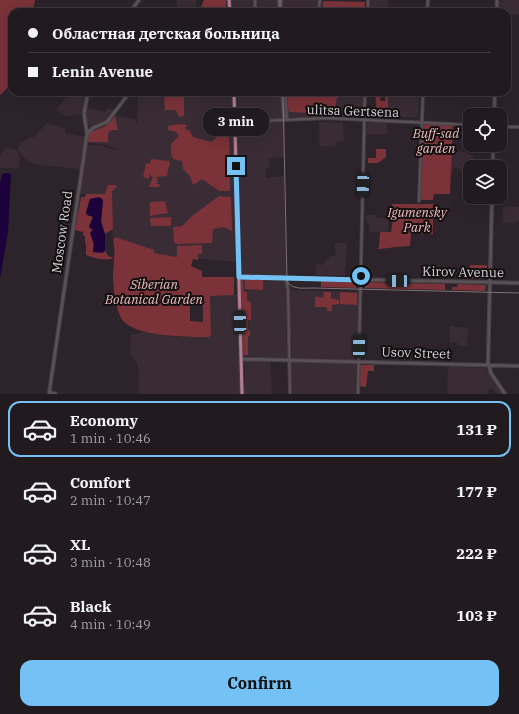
<!DOCTYPE html>
<meta charset="utf-8">
<style>
body{margin:0;font-family:"IBM Plex Serif",serif;background:#292429;color:#f1f3f6;height:100vh;display:flex;flex-direction:column;font-size:15px;white-space:nowrap}
*{box-sizing:border-box;margin:0}
p{font-size:13px;color:#a2a1a5}
.icon{flex:none;width:22px;height:22px;fill:none;stroke:currentColor;stroke-width:2;stroke-linecap:round;stroke-linejoin:round}
.map{position:relative;height:394px;overflow:hidden}
.side{display:flex;flex-direction:column;background:#211b20;flex:1}
.side>*{flex:none}
.banner{position:absolute;left:8px;top:8px;width:503px;height:88px;border-radius:12px;box-shadow:0 4px 16px #0002,0 0 0 1px #3e393e;display:grid;align-content:center;height:88px;padding:0 20px;background:#211b20}
.buttons{position:absolute;left:463px;top:108px;display:grid;gap:8px}
.buttons a{display:grid;place-items:center;width:44px;height:44px;border-radius:8px;background:#211b20;box-shadow:0 4px 16px #0002,0 0 0 1px #3e393e;font-size:20px}
.end{position:absolute;width:18px;height:18px;margin:-9px;border:5px solid #73c1f5;background:#111;box-shadow:0 0 0 2px #111}
.from{border-radius:50%}
.bubble{position:absolute;height:28px;border-radius:12px;background:#211b20;box-shadow:0 4px 16px #0002,0 0 0 1px #3e393e;font-size:13px;font-weight:700;line-height:28px;text-align:center}
.car{position:absolute;width:12px;height:24px;margin:-12px -6px;border-radius:5px;box-shadow:0 0 3px 1px #0007;background:linear-gradient(#222 24%,#8ab4d8 0 40%,#222 0 76%,#8ab4d8 0 86%,#222 0)}
.banner b{display:flex;align-items:center;gap:14px;height:38px;font-size:15px}
.banner b+b{border-top:1px solid #3e393e}
.banner i{width:10px;height:10px;background:#f1f3f6}
ul{padding:7px 0 0;list-style:none}
li{display:flex;align-items:center;gap:12px;height:56px;margin:0 8px 6px;padding:0 12px;border:2px solid transparent;border-radius:12px}
li div{flex:1}
li b{display:block;font-size:15px}
li em{font-style:normal;font-weight:700}
li.active{border-color:#73c1f5}
li>.icon{width:36px;height:36px;stroke-width:1.5}
.primary-button{display:flex;gap:8px;margin-top:auto;padding:8px 20px}
.primary-button a{flex:1;height:46px;border-radius:12px;background:#73c1f5;color:#111;font-size:16px;font-weight:700;line-height:46px;text-align:center}
.map>svg:first-child{display:block}
</style>
<div class="map">
<svg width="519" height="394" viewBox="0 0 519 394">
<rect width="100%" height="100%" fill="#2c242a"/>
<path fill="#392c35" d="M177,0H197L194,12H176Z
M231,0H254V9L232,10Z
M256,0H278V8L257,9Z
M282,0H318V7L282,9Z
M369,0H388V12H369Z
M500,0H519V15L507,14V12H500Z
M70,92H85L81,114L66,116L56,110Z
M138,92H232L237,262L178,257L154,253L115,237L113,240L111,218L105,194H79L86,145H97L117,150V149L107,145L86,142L89,133L105,126L115,115L134,119L137,124Z
M238,92H282V119L238,121Z
M286,92H364L363,117H288Z
M398,92H411L419,96L418,116L416,117H393L394,109L388,108V93Z
M85,107L106,112L107,109H112L115,112L105,122L92,127L89,126L86,121Z
M261,121H283L284,157L269,158V168H266V178L284,176L286,276L244,275L241,273L237,124Z
M319,122L343,123L344,141L336,142V147L319,146Z
M370,122L387,123V134H366L367,124Z
M47,123L65,129V133L85,137L79,169L40,165L30,162L21,155L18,149L21,143L30,137L33,138Z
M6,147L16,150L20,158L19,168H0V157Z
M448,148H456V151L465,152L472,155L477,161V167H470V173L461,172L460,168L453,167V172H447Z
M503,207H519V221L512,223L511,221L508,223L503,222Z
M366,215H376L377,218H387V220H389L388,232H369V222H366Z
M334,243H347L345,275H316V264L322,265L331,256H336Z
M241,280H286L287,358L243,356Z
M291,290L359,292L357,359L292,358L290,292Z
M210,295H237L241,394H139V373L137,364L130,353L131,335L141,333L142,331L173,337H209Z
M450,326L468,328L467,346H458L457,342H450Z
M245,360L270,361L272,394H244L245,366L243,362Z
M291,362L356,363L357,394H292Z
M450,366L485,368L503,394H498L492,388L487,391L489,394H447L448,368Z"/>
<path fill="#7b3239" fill-rule="evenodd" d="M0,0H35L33,12H12V83L0,95Z
M204,0H226V12H199Z
M323,1L365,2V12H322Z
M287,92H350V96L342,95L337,98L335,108L325,109L326,114L290,112L288,110Z
M375,93H381L380,101H385V96H388V108L394,109L393,117L369,116V113H377Z
M164,95H184V116L179,117L176,110H165Z
M115,116L118,130H112L108,133V142H87L90,132L106,126Z
M220,120H229L230,191H219L202,179L193,185L190,176L183,169L182,161L173,159L171,153V144L179,136L176,132L168,130V126L179,124L187,125L185,129L190,131L193,137L211,142L220,135L213,128L214,122Z
M423,124L453,125L450,194H434L433,200H420Z
M376,149H386V157L378,163H368V158H376Z
M151,159L170,161L167,176L157,177L158,183L155,184H160L159,187H149L153,177L150,175L148,179L143,177L146,163L150,164Z
M108,185H116V188L112,191L113,229L105,234L101,221L103,200L101,198L90,199L86,213L93,217L89,227L93,230C90,237 95,243 93,250H105L108,256L114,258C107,261 92,258 86,255V244L85,242V236L83,235V232L75,230L81,197H85L86,194H105Z
M219,196L231,197L232,231L224,227L213,229L212,243L177,244L174,242L173,227L182,226L192,216Z
M165,201L168,213L150,216V202Z
M392,204H433V234H411L410,246C397,246 387,249 377,249L379,247L380,232H391L393,217H392Z
M171,217V226H151L150,218Z
M115,237L154,250V253L177,257V246L202,245V254H198V260L193,259L191,266L202,271V277H234V295L210,296L211,335L209,337C188,337 142,337 125,323C116,315 113,288 113,276C113,263 116,253 113,240ZM190,306H203V322L190,321Z
M470,265H487V275H483V279L470,278Z
M243,279L244,292H247V301L251,302V320H248V330H250V336H248V355H243L240,281Z
M245,280H263V290L245,289Z
M321,281L356,282V288L321,287Z
M365,282L445,284V290L365,288Z
M458,284L486,285L485,291L452,290V287H457Z
M324,292H331V298L339,300V304L332,305V311H327V307H315V296L323,298Z
M340,292L357,293V305L340,304Z
M359,365H374V371H368L366,387L359,386Z"/>
<path fill="#1c013a" d="M7,173L11,174L8,232L0,279V183L2,174Z
M99,197L103,200L101,221L105,235V251L102,253L93,252L94,244L90,233L93,230L89,227L93,217L87,215L86,213L90,199Z"/>
<g fill="none" stroke-linecap="round" stroke-linejoin="round">
<path stroke="#1c013a" stroke-width="1" d="M433,138L434,141"/>
<defs>
<path id="tertiary" d="M255,0V12
M279,0V11
M281,0V11
M238,12L316,10L319,8L320,0
M368,12V0
M427,12L428,0
M282,92L284,119
M285,92L287,119
M235,122L328,118L470,125
M500,127H519
M419,201L423,92
M286,278L288,289L290,394
M50,392L56,394
M358,394L365,92"/>
<path id="secondary" d="M130,12L139,0
M497,12V0
M494,115L495,92
M87,134L93,128L107,122L130,92
M493,167V145
M492,197L488,363L491,373L505,394
M239,277L519,283
M241,359L519,366
M49,394L87,134L84,113L88,92"/>
<path id="primary" d="M229,0L230,12
M234,92L242,394"/>
</defs>
<use href="#tertiary" stroke="#474045" stroke-width="4"/>
<use href="#secondary" stroke="#474045" stroke-width="4.5"/>
<use href="#primary" stroke="#474045" stroke-width="5"/>
<use href="#tertiary" stroke="#5a5157" stroke-width="2"/>
<use href="#secondary" stroke="#5a5157" stroke-width="2.5"/>
<use href="#primary" stroke="#b57d92" stroke-width="3"/>
<path stroke="#7b7479" stroke-width="1" d="M280,0V12
M283,92L287,281C291,290 304,288 313,288L519,293"/>
</g>
<g fill="none" stroke-linecap="round" stroke-linejoin="round">
<path stroke="#73c1f5" stroke-width="5" d="M236,166L239,277L361,280V276"/>
</g>
<g text-anchor="middle" dominant-baseline="central" stroke-width="4" stroke-linejoin="round" paint-order="stroke">
<g font-size="13" fill="#d7d2d5" stroke="#120f11">
<text transform="translate(353 111) rotate(2)">ulitsa Gertsena</text>
<text transform="translate(62 232) rotate(-82)">Moscow Road</text>
<text transform="translate(463 272) rotate(1)">Kirov Avenue</text>
<text transform="translate(416 353) rotate(2)">Usov Street</text>
</g>
<g font-size="13" font-style="italic" fill="#f3bdbf" stroke="#120f11">
<text x="436" y="133">Buff-sad<tspan x="436" dy="15">garden</tspan></text>
<text x="417" y="212">Igumensky<tspan x="417" dy="15">Park</tspan></text>
<text x="154" y="284">Siberian<tspan x="154" dy="15">Botanical Garden</tspan></text>
</g>
</g>
</svg>
<div class="buttons">
<a><svg class="icon" aria-label="locate" viewBox="0 0 24 24"><circle cx="12" cy="12" r="6"/><path d="M12 2v4M12 18v4M2 12h4M18 12h4"/></svg></a>
<a><svg class="icon" aria-label="layers" viewBox="0 0 24 24"><path d="M12 4l9 5-9 5-9-5zM3 14l9 5 9-5"/></svg></a>
</div>
<i class="end from" style="left:361px;top:276px"></i>
<i class="end" style="left:236px;top:166px"></i>
<div class="bubble" style="left:203px;top:108px;width:66px">3 min</div>
<i class="car" style="left:363px;top:185px;rotate:182deg"></i>
<i class="car" style="left:398px;top:281px;rotate:271deg"></i>
<i class="car" style="left:240px;top:322px;rotate:358deg"></i>
<i class="car" style="left:359px;top:346px;rotate:1deg"></i>
<div class="banner">
<b><i class="from"></i>Областная детская больница</b>
<b><i></i>Lenin Avenue</b>
</div>
</div>
<section class="side">
<ul>
<li class="active"><svg class="icon" aria-label="car" viewBox="0 0 24 24"><path d="M5 17H2v-5l4-1 3-4h7l3 4 3 1v5h-3M9 17h6M6 11h13"/><circle cx="7" cy="17" r="2"/><circle cx="17" cy="17" r="2"/></svg><div><b>Economy</b><p>1 min · 10:46</p></div><em>131 ₽</em></li>
<li><svg class="icon" aria-label="car" viewBox="0 0 24 24"><path d="M5 17H2v-5l4-1 3-4h7l3 4 3 1v5h-3M9 17h6M6 11h13"/><circle cx="7" cy="17" r="2"/><circle cx="17" cy="17" r="2"/></svg><div><b>Comfort</b><p>2 min · 10:47</p></div><em>177 ₽</em></li>
<li><svg class="icon" aria-label="car" viewBox="0 0 24 24"><path d="M5 17H2v-5l4-1 3-4h7l3 4 3 1v5h-3M9 17h6M6 11h13"/><circle cx="7" cy="17" r="2"/><circle cx="17" cy="17" r="2"/></svg><div><b>XL</b><p>3 min · 10:48</p></div><em>222 ₽</em></li>
<li><svg class="icon" aria-label="car" viewBox="0 0 24 24"><path d="M5 17H2v-5l4-1 3-4h7l3 4 3 1v5h-3M9 17h6M6 11h13"/><circle cx="7" cy="17" r="2"/><circle cx="17" cy="17" r="2"/></svg><div><b>Black</b><p>4 min · 10:49</p></div><em>103 ₽</em></li>
</ul>
<div class="primary-button"><a>Confirm</a></div>
</section>
